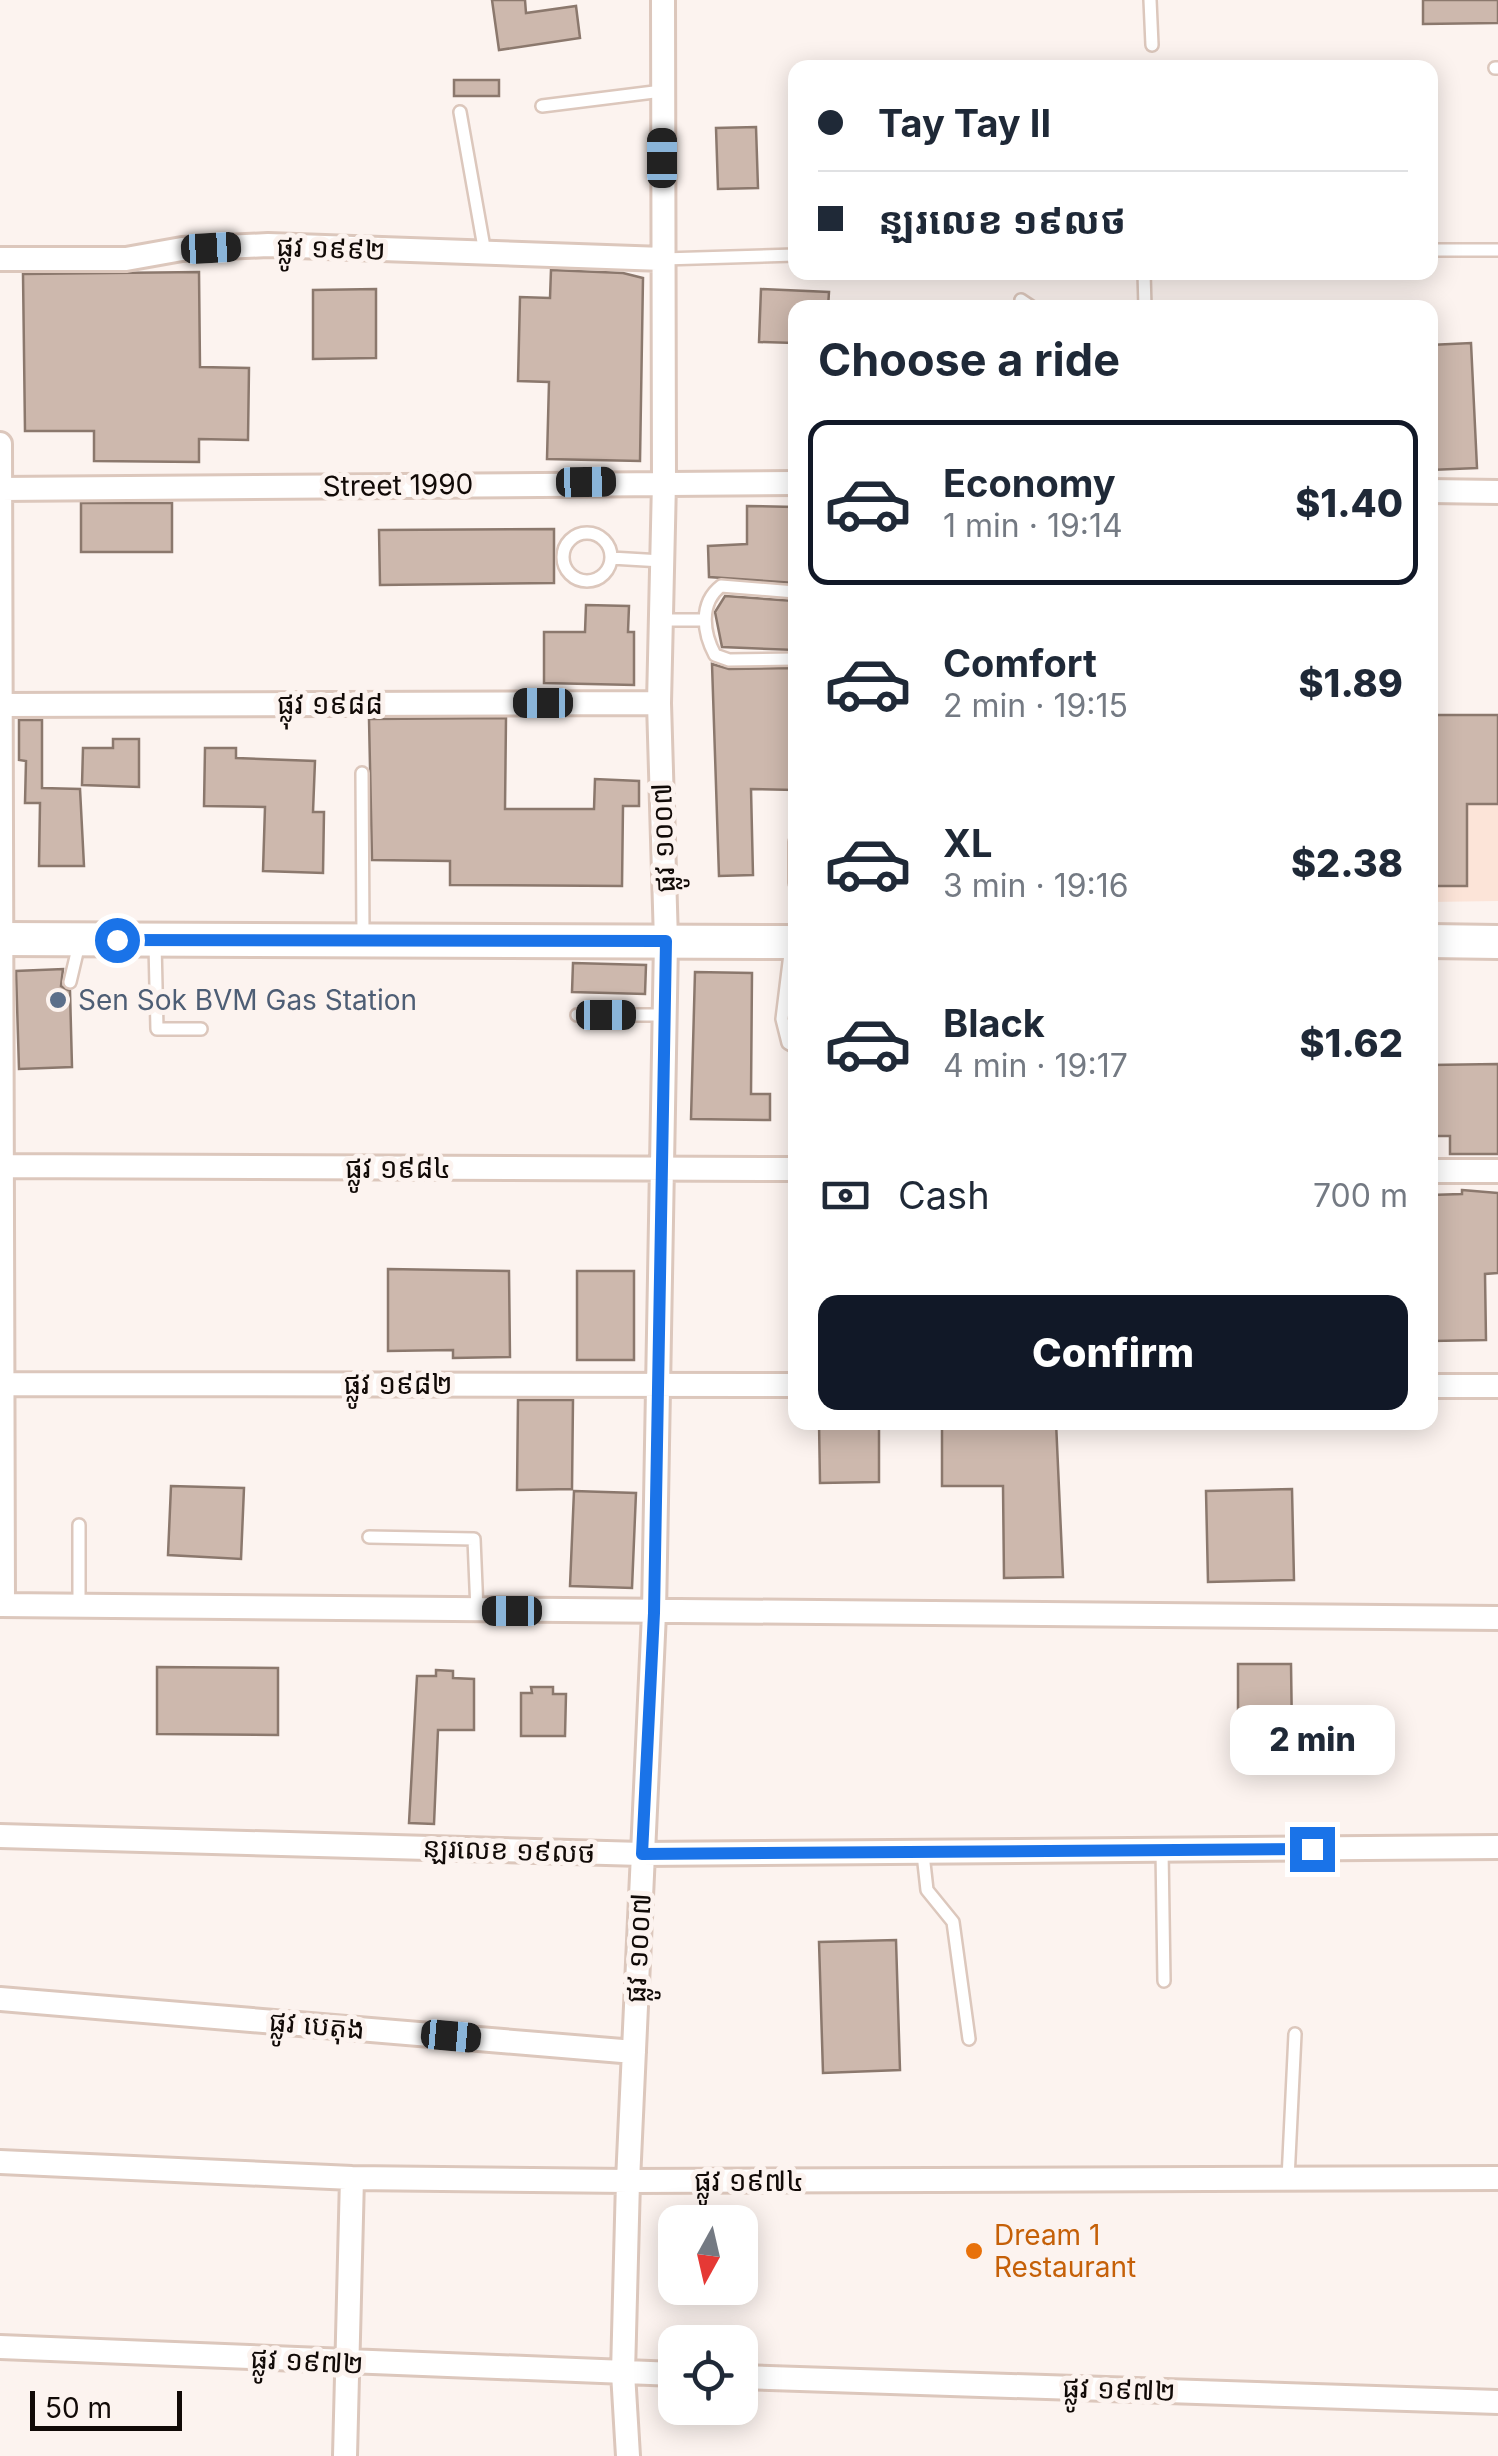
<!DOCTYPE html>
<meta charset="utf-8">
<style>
body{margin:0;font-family:Inter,"Noto Sans Khmer",sans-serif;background:#f6f6f7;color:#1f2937;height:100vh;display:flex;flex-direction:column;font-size:38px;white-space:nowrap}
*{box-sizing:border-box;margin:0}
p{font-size:32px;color:#747a83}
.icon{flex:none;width:55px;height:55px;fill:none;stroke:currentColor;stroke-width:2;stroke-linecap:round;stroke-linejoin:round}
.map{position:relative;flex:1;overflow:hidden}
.details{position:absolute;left:788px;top:300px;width:650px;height:1130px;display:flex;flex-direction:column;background:#fff;border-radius:20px;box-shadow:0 5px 25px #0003}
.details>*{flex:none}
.guide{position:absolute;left:788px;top:60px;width:650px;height:220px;border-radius:20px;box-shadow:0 5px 25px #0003;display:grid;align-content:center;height:220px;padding:0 30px;background:#fff}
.needle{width:65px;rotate:188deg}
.controls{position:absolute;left:658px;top:2205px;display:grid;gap:20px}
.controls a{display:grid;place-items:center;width:100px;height:100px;border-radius:20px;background:#fff;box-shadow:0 5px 25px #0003;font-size:50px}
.scale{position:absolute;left:30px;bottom:25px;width:152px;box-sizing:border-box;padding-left:10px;border:5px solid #110a07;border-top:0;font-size:28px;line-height:35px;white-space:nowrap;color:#110a07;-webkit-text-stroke:8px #fcf3ef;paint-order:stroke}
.end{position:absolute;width:45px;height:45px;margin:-22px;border:12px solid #1a73e8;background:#fff;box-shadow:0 0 0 5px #fff}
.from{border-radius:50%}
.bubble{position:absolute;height:70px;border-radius:20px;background:#fff;box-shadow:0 5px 25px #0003;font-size:32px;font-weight:800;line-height:70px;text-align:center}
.car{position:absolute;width:30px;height:60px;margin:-30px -15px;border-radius:12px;box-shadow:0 0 8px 2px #0007;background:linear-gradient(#222 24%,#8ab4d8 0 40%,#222 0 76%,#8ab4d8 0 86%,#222 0)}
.guide b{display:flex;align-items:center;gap:35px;height:95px;font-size:38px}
.guide b+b{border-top:2px solid #e0e1e3}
.guide i{width:25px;height:25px;background:#1f2937}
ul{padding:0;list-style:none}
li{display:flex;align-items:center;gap:30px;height:165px;margin:0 20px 15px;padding:0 10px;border:5px solid transparent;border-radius:20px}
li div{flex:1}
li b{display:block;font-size:38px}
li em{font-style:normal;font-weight:800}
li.current{border-color:#111827}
li>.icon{width:90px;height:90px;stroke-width:1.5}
h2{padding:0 30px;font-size:45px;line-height:120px}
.pay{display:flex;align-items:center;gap:25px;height:110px;padding:0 30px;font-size:38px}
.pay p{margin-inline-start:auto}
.action{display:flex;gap:20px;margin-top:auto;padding:20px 30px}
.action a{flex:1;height:115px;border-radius:20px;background:#111827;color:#fff;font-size:40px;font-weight:800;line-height:115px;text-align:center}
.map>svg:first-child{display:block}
</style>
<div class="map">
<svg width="1498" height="2456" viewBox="0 0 1498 2456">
<rect width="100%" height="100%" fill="#fcf3ef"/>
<path fill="#fce4d8" d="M1430,715H1498V901L1430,902Z"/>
<path fill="#cdb8ad" stroke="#8b786d" stroke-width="2.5" d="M492,0H525L526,13L576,6L580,38L499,50Z
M1423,0H1498V23L1423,24Z
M454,80H499V96H454Z
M756,127L758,188L718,189L716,128Z
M551,270L623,273L643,278L640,461L547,459L549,382L518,381L520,297L550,298Z
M199,272L200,367L249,368L248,440L199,439V462L94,461V431H25L23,274Z
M376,289V358L313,359V290Z
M761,289L829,292L828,308H795V343L759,342Z
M1471,343L1477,468L1430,470V345Z
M81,503H172V552H81Z
M747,506L795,507V583L709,577L708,546L747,544Z
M554,529V583L380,585L379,530Z
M725,596L795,601V650L722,647L715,612Z
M586,605L629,606L628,632H634V685L544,683V632H585Z
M712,664L729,669L795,668V790L751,789L753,875L719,876Z
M1430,715H1498V804H1467V886H1430Z
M506,718L505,809H594L595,779L639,781V806H623L622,886L450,885V861L372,860L369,719Z
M19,720H42V788L80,789L84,866H39L40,803H25L26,761L19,760Z
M113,739H139V787L82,785L83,748H113Z
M205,748H236V758L315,761L313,812H324L323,873L263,871L265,807L204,806Z
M573,963L646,965L645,994L572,992Z
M63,969L61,986L70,991L72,1067L19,1069L16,971Z
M695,972L752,973L751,1094H770V1120L691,1119Z
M1498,1064V1154H1450V1136H1430V1065Z
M1462,1190L1498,1193V1273L1485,1274L1486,1340L1432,1341L1430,1195L1462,1194Z
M388,1269L509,1271L510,1357L453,1358V1350L388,1351Z
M577,1271H634V1360H577Z
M518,1400H573L572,1489L517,1490Z
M819,1422H879V1482L820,1483Z
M942,1422H1056L1063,1577L1004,1578L1003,1486H942Z
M171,1486L244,1488L241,1559L168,1555Z
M1292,1489L1294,1580L1208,1582L1206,1491Z
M574,1491L636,1493L632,1588L570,1586Z
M1238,1664H1291L1292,1733H1238Z
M157,1667L278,1668V1735L157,1734Z
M436,1670L453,1671V1678L474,1679V1730H438L434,1824L409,1823L417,1676H436Z
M531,1687H553V1694H566L565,1736H521V1693H532Z
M896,1940L900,2070L823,2073L819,1942Z"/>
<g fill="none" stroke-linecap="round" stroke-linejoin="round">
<defs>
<path id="lane" d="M1150,0L1152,45
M1495,68H1498
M542,106L662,91
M460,112L485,253
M1430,250H1498
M663,259L795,255
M1144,272L1145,308
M1021,300L1033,308
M563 557a24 24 0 1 1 48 0a24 24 0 1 1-48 0Z
M611,558L662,561
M795,592L721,586C699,603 703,633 715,655L729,660L795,659
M662,620H704
M362,773L363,936
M795,842V883
M155,944L157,1029H201
M791,946L782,1019L788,1043L795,1047
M70,982L79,944
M577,1015H665
M369,1537L474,1539L477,1611
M79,1606V1525
M1162,1850L1164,1981
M923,1854L927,1890L953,1922L969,2039
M1288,2179L1295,2034"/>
<path id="street" d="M0,259H126L182,249L268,245L663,259
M0,444L3,1605
M0,489L795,483
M1430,491L1498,492
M0,705L659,703
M0,1166L795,1169
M1430,1171H1498
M0,1384L795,1385
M1430,1386H1498
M0,1605L1498,1618
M0,1836L642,1854L1498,1847
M0,1999L634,2052
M0,2162L352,2178L628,2181L1498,2178
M0,2347L675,2374
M740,2377L1498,2402
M345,2456L352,2178
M628,2456L623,2373L628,2181L654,1613L666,941L659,703L664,482L663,0"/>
<path id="secondary" d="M0,939L795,942
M1430,941L1498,942"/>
</defs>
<use href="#lane" stroke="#dcc7bc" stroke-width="16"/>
<use href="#street" stroke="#dcc7bc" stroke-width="28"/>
<use href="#secondary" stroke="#dcc7bc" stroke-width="38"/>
<use href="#lane" stroke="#fff" stroke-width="11"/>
<use href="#street" stroke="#fff" stroke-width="22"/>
<use href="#secondary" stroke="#fff" stroke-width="32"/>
</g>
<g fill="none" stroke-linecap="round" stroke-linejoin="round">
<path stroke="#1a73e8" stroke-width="12" d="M117,940L666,941L654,1613L642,1854L1312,1849"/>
</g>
<circle fill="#5c6f8a" stroke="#fcf3ef" stroke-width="4" cx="58" cy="1000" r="10"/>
<circle fill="#e8710a" stroke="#fcf3ef" stroke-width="4" cx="974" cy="2251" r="10"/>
<g text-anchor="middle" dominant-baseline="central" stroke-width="10" stroke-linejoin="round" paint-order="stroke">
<g font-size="28" fill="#110a07" stroke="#fcf3ef">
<text transform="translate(331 248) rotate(2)">ផ្លូវ ១៩៩២</text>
<text transform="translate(398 485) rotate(-1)">Street 1990</text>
<text x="330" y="704">ផ្លុវ ១៩៨៨</text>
<text transform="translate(663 838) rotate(-92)">ផ្លូវ ១០០៧</text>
<text x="398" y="1168">ផ្លូវ ១៩៨៤</text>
<text x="398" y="1384">ផ្លូវ ១៩៨២</text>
<text transform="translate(509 1850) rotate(2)">ន្ឡរលេខ ១៩លថ</text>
<text transform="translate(638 1948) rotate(-87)">ផ្លូវ ១០០៧</text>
<text transform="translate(317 2025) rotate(5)">ផ្លូវ បេតុង</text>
<text x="749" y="2181">ផ្លូវ ១៩៧៤</text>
<text transform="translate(307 2361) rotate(3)">ផ្លូវ ១៩៧២</text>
<text transform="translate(1119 2389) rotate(2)">ផ្លូវ ១៩៧២</text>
</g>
<g font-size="28" fill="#4e5e75" stroke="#fcf3ef" text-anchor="start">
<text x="78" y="1000">Sen Sok BVM Gas Station</text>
</g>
<g font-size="28" fill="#c56008" stroke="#fcf3ef" text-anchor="start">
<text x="994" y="2235">Dream 1<tspan x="994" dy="32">Restaurant</tspan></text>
</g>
</g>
</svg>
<div class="controls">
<a><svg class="needle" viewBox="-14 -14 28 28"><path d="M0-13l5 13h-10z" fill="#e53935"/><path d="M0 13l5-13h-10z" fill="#747a83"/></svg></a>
<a><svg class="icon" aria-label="locate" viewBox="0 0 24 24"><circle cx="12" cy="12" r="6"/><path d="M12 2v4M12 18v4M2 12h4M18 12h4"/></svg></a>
</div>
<div class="scale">50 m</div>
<i class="end from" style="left:117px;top:940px"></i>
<i class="end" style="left:1312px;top:1849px"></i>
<div class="bubble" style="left:1230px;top:1705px;width:165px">2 min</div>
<i class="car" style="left:662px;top:158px;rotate:0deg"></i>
<i class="car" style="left:211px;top:248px;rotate:87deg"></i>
<i class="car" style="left:586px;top:482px;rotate:89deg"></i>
<i class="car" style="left:543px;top:703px;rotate:270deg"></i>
<i class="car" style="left:606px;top:1015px;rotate:90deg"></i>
<i class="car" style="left:512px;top:1611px;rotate:270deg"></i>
<i class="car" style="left:451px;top:2036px;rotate:95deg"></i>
<div class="guide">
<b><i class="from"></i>Tay Tay II</b>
<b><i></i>ន្ឡរលេខ ១៩លថ</b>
</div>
<section class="details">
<h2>Choose a ride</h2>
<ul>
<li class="current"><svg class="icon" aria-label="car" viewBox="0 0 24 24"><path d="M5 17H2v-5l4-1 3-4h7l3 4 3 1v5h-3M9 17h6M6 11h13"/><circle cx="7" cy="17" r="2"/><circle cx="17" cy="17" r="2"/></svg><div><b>Economy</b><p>1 min · 19:14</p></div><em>$1.40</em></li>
<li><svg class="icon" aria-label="car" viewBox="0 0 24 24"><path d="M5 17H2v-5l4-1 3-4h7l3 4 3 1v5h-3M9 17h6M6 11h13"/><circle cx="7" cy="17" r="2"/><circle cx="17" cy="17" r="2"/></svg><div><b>Comfort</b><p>2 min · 19:15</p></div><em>$1.89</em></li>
<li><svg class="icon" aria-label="car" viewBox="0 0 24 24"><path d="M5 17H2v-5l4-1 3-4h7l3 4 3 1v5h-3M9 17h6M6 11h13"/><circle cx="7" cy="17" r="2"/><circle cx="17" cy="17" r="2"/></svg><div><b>XL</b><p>3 min · 19:16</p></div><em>$2.38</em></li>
<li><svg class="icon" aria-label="car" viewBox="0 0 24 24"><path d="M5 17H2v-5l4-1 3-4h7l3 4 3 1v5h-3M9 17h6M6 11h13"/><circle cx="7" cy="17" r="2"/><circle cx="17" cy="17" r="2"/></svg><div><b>Black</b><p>4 min · 19:17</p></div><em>$1.62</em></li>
</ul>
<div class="pay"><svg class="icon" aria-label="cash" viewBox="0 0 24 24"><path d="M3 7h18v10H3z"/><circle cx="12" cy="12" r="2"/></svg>Cash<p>700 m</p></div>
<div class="action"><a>Confirm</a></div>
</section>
</div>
